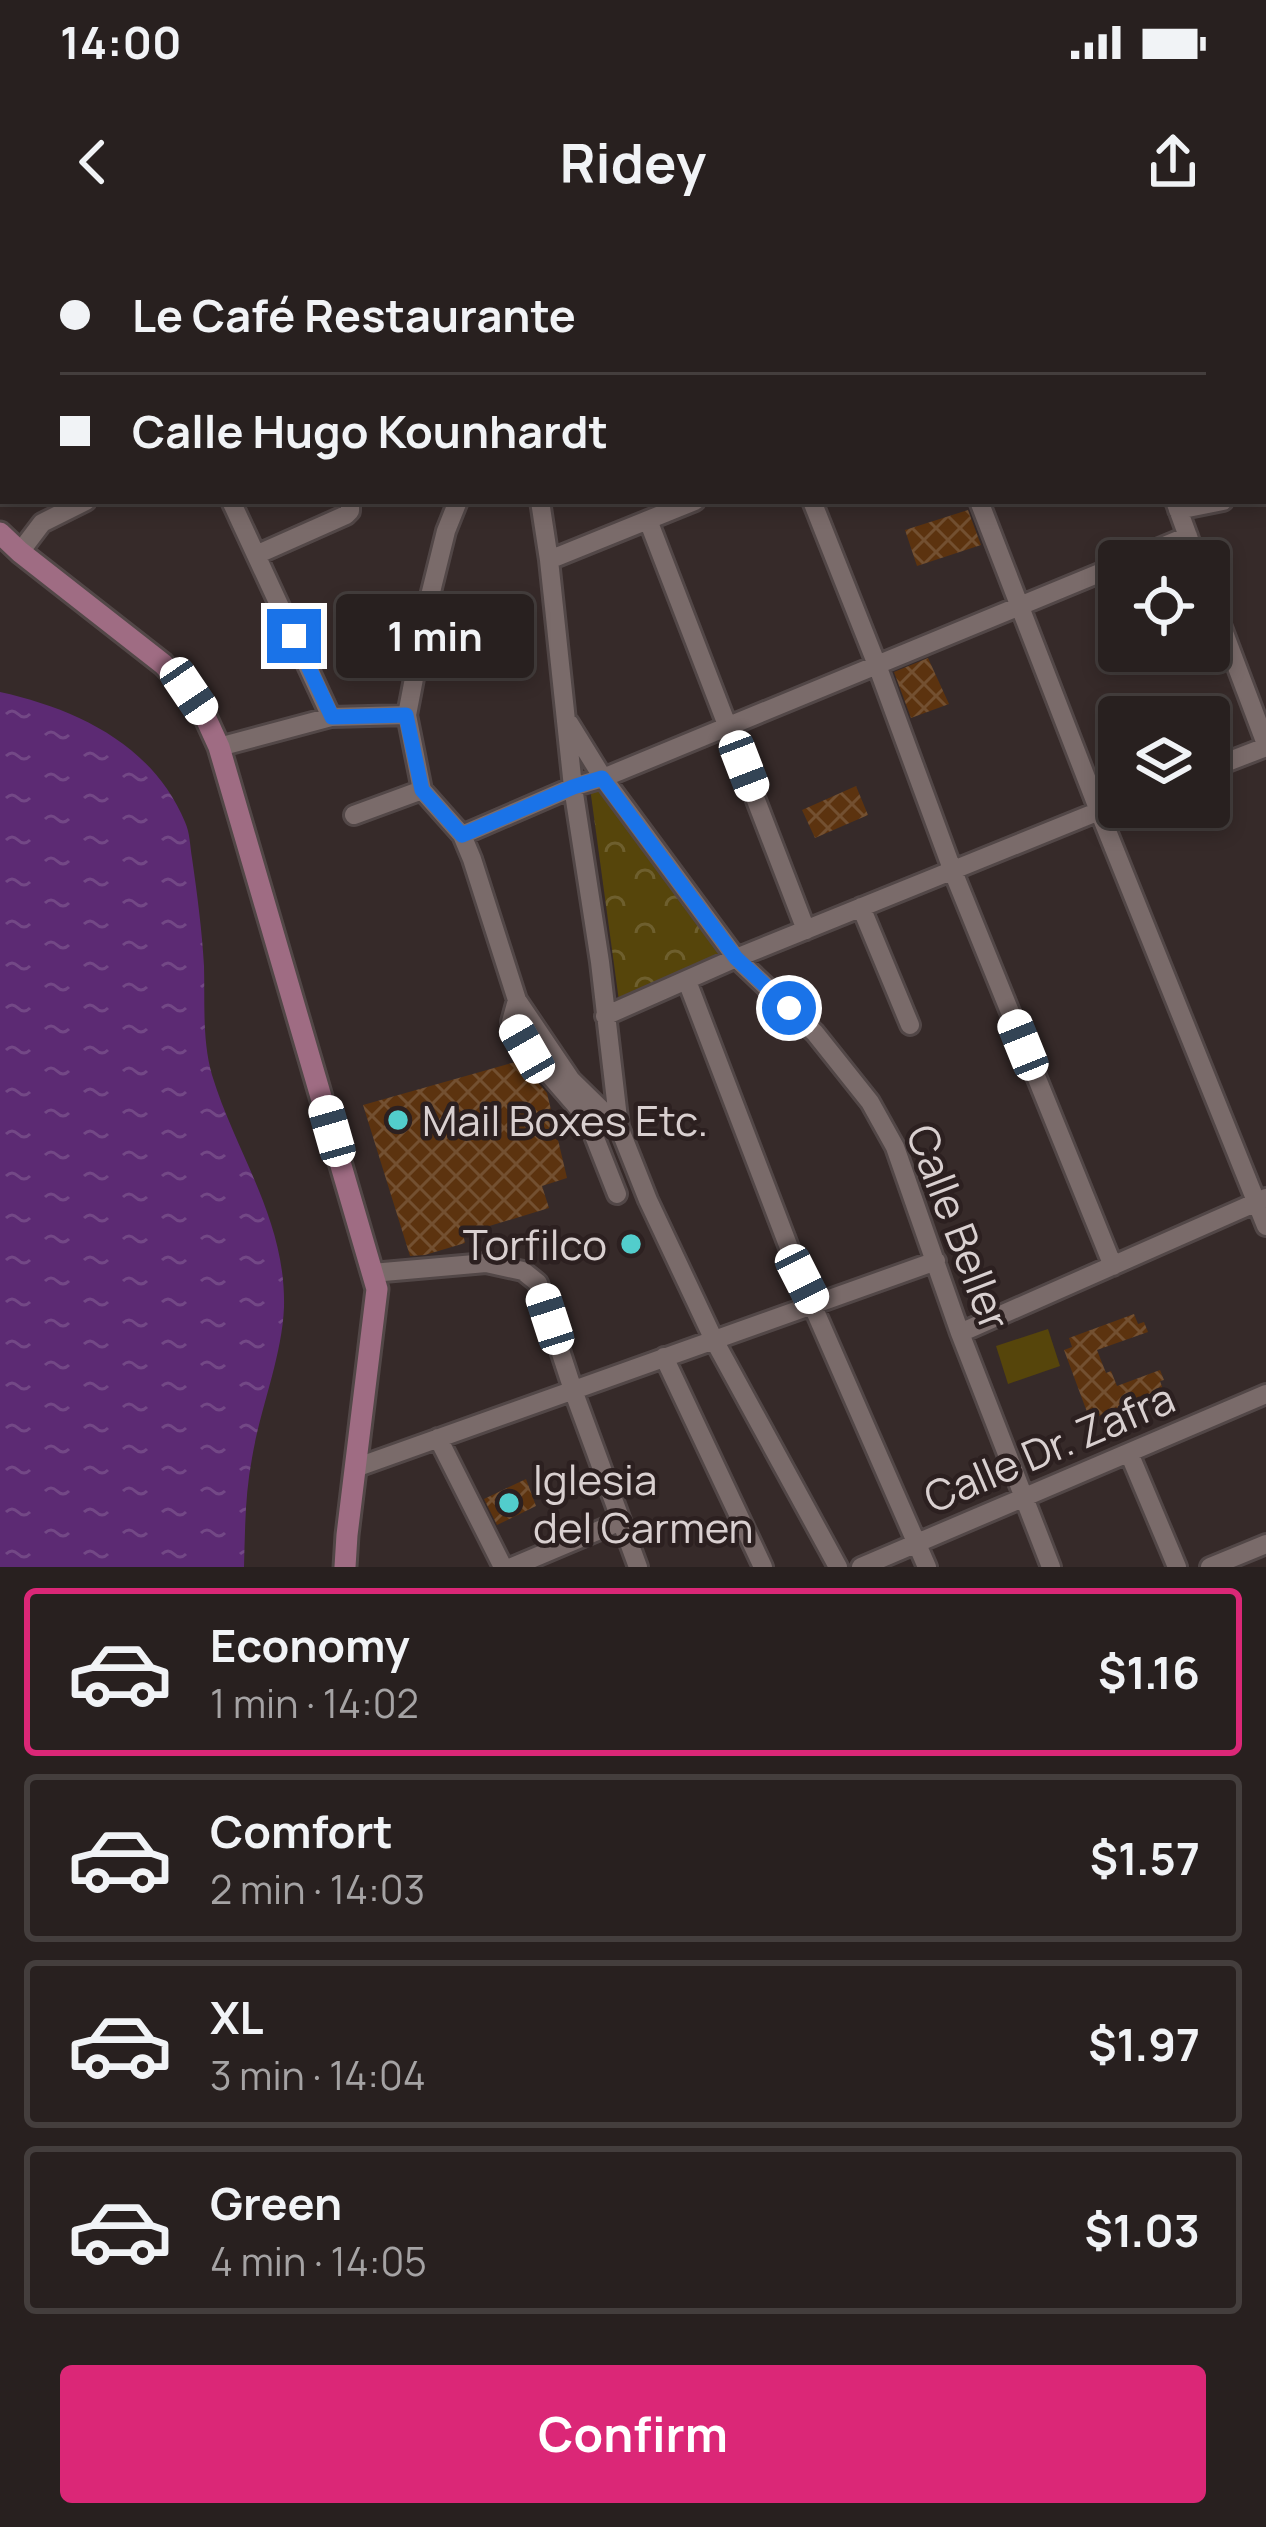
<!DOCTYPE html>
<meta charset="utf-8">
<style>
body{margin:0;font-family:Manrope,sans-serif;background:#302828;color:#f1f3f6;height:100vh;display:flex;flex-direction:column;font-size:45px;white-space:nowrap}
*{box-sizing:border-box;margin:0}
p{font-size:39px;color:#a5a3a4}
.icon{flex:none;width:66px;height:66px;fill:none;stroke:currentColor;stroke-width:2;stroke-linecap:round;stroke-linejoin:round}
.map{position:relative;height:1327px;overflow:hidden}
.details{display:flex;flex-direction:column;background:#28201f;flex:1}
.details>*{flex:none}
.hud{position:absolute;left:0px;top:0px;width:1266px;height:264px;box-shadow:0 6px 18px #0003,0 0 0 3px #443e3d;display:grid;align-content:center;height:264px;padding:0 60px;background:#28201f}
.fabs{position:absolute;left:1098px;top:300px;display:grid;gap:24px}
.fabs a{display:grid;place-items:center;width:132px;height:132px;border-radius:12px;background:#28201f;box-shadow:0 6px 18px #0003,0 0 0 3px #443e3d;font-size:60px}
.end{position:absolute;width:54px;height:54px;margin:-27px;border:15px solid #1a73e8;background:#fff;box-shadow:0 0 0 6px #fff}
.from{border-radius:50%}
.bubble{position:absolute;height:84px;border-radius:12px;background:#28201f;box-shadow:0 6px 18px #0003,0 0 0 3px #443e3d;font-size:39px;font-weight:700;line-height:84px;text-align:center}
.car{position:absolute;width:36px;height:72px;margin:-36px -18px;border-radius:15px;box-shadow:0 0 9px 3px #0007;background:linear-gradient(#fff 24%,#345 0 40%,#fff 0 76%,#345 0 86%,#fff 0)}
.hud b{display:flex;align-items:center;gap:42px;height:114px;font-size:45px}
.hud b+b{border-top:3px solid #443e3d}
.hud i{width:30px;height:30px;background:#f1f3f6}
ul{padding:21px 0 0;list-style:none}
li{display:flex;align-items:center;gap:36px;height:168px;margin:0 24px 18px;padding:0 36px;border:6px solid #443e3d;border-radius:12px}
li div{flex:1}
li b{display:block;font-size:45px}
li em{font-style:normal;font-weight:700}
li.active{border-color:#db2777}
li>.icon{width:108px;height:108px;stroke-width:1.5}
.primary-button{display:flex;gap:24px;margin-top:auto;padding:24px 60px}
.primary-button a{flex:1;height:138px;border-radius:12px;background:#db2777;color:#fff;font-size:48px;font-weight:700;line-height:138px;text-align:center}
.status{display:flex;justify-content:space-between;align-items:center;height:84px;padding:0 60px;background:#28201f;direction:ltr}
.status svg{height:33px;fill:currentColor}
header{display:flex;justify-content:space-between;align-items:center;height:156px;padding:0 60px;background:#28201f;font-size:54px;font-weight:700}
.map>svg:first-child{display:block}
</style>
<div class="status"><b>14:00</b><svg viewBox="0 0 49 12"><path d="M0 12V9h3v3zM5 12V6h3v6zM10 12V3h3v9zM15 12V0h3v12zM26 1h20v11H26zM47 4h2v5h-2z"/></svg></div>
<header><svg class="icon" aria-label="back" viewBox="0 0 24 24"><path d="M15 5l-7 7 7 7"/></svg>Ridey<svg class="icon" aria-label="share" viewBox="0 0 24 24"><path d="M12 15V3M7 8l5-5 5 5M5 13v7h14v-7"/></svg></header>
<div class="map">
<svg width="1266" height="1327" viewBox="0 0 1266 1327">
<defs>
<pattern id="park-crowns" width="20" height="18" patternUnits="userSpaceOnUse" patternTransform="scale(3)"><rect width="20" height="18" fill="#56450b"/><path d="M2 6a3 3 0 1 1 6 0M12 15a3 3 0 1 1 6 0" fill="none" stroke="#6e5f2e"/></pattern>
<pattern id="water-ripples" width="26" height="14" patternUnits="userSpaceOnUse" patternTransform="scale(3)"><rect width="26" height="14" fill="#5c2a73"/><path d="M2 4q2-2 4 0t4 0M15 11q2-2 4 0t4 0" fill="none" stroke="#734886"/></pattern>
<pattern id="building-cross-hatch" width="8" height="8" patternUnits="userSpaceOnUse" patternTransform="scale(3)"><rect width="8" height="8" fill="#5c330f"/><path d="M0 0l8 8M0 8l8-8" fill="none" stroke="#735031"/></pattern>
</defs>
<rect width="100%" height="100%" fill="#362a29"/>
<path fill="url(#park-crowns)" d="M585,511L728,715L619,761Z"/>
<path fill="#56450b" d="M1048,1089L1060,1126L1008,1144L996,1106Z"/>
<path fill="url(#water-ripples)" d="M0,452C77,469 153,505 185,582C190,593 190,606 192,618C197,653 202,690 204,726C205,762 202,800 212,835C236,914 286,979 284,1067C282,1117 260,1169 252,1218C245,1254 245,1291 244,1327H0Z"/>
<path fill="url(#building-cross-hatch)" d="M968,270L981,305L917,326L905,290Z
M928,418L949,464L911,478L894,432Z
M856,546L868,575L815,598L802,570Z
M519,821L547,853L567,938L542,946L549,968L463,994L465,1003L425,1015L410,1016L363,865Z
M1134,1074L1138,1084L1144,1082L1148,1092L1097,1110L1106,1133L1111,1131L1117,1146L1160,1130L1164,1140L1160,1141L1164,1152L1099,1176L1096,1168L1087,1172L1064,1110L1072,1107L1069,1098Z
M526,1239L536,1266L497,1285L484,1259Z"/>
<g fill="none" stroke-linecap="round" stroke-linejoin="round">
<defs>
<path id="minor" d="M107,0L109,3
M510,0L511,3
M856,0L858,3
M941,0L942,3
M1075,0L1076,3
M1197,0L1199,3
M243,3L249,0
M1263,31L1266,30
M0,52L3,66
M0,164H3
M1263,182L1266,190
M1263,253L1266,252
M231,261L331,477
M458,261L446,291L429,360L407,475L422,550L462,595L472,619L517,760L571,840L619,887
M540,261L549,320L573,547L600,722L619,887L648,960L714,1100L838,1327
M812,261L877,425L952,629L1113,1026
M979,261L1099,571L1266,986
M1175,261L1197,321
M1178,270L1223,261
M648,280L806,690
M20,312L42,283L86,261
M256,315L346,275L350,271V261
M549,320L695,261
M1128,321L1188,296
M1209,353L1266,504
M569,483L603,538L736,718L815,793L870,862L895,907L960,1093L1051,1327
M219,507L331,477L407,475
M1209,529L1266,507
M354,575L422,550
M462,595L573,547L603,538L1119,325
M861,667L910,785
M687,741L801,1039L927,1327
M517,760L511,782L527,809L587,878L617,954
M605,776L736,718L1119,563
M372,1033L486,1023L523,1031L538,1043L573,1150L638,1327
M960,1093L1266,958
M664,1117L763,1327
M438,1198L503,1327
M1129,1213L1177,1327
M355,1228L936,1021
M512,1327L621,1281
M861,1327L1266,1154
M1210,1327L1266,1304"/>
<path id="major" d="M0,293L20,312L163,424L189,451L204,474L219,507L377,1049L347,1295L345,1327"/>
</defs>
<use href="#minor" stroke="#524747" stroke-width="24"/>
<use href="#major" stroke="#524747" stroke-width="27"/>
<use href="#minor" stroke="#7a6b6a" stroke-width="18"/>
<use href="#major" stroke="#9f6c83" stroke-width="21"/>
</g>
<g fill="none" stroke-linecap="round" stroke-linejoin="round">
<path stroke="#1a73e8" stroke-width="15" d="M294,396L332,477L406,475L422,550L462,595L573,547L602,538L736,718L789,768"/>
</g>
<g fill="#52cdcc" stroke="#2c2020" stroke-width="4.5">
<circle cx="398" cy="880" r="12"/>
<circle cx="631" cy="1004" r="12"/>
<circle cx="509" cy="1263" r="12"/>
</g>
<g text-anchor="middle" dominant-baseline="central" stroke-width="9" stroke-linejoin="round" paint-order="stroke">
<g font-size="42" fill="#d9d0d0" stroke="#2c2020" text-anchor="start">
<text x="422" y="880">Mail Boxes Etc.</text>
<text x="607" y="1004" text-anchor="end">Torfilco</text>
<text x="533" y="1239">Iglesia<tspan x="533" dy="48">del Carmen</tspan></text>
</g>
<g font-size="42" fill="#d9d0d0" stroke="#2c2020">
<text transform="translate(959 987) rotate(69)">Calle Beller</text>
<text transform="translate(1049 1207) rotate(-23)">Calle Dr. Zafra</text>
</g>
</g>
</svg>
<div class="fabs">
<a><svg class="icon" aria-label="locate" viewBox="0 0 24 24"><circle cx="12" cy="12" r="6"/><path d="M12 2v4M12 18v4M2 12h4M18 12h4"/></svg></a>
<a><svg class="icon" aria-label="layers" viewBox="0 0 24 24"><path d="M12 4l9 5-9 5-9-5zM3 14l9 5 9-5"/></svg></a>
</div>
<i class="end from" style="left:789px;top:768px"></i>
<i class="end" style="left:294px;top:396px"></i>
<div class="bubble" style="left:336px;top:354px;width:198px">1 min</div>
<i class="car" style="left:189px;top:451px;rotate:146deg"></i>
<i class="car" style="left:744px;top:526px;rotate:159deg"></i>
<i class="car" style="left:1023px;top:805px;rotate:338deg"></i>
<i class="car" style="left:527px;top:809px;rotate:330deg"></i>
<i class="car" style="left:332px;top:891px;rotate:344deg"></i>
<i class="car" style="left:802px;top:1039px;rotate:153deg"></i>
<i class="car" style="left:550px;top:1079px;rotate:342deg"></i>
<div class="hud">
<b><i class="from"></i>Le Café Restaurante</b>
<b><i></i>Calle Hugo Kounhardt</b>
</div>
</div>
<section class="details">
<ul>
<li class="active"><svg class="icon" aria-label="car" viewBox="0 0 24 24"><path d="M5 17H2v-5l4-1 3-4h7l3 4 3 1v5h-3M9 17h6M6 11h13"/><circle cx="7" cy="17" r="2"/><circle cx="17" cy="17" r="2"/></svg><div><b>Economy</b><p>1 min · 14:02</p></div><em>$1.16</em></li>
<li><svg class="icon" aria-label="car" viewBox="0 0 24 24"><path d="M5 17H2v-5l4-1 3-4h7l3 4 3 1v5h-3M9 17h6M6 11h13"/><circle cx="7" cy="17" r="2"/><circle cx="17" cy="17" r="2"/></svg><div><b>Comfort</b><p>2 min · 14:03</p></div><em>$1.57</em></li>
<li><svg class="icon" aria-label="car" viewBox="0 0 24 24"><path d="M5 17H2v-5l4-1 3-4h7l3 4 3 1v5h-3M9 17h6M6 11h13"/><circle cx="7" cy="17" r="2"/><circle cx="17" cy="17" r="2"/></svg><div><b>XL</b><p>3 min · 14:04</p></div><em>$1.97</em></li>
<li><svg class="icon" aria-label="car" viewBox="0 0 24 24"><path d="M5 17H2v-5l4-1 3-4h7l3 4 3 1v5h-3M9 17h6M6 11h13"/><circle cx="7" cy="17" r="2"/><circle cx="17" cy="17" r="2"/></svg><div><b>Green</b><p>4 min · 14:05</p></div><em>$1.03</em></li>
</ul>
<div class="primary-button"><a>Confirm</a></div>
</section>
